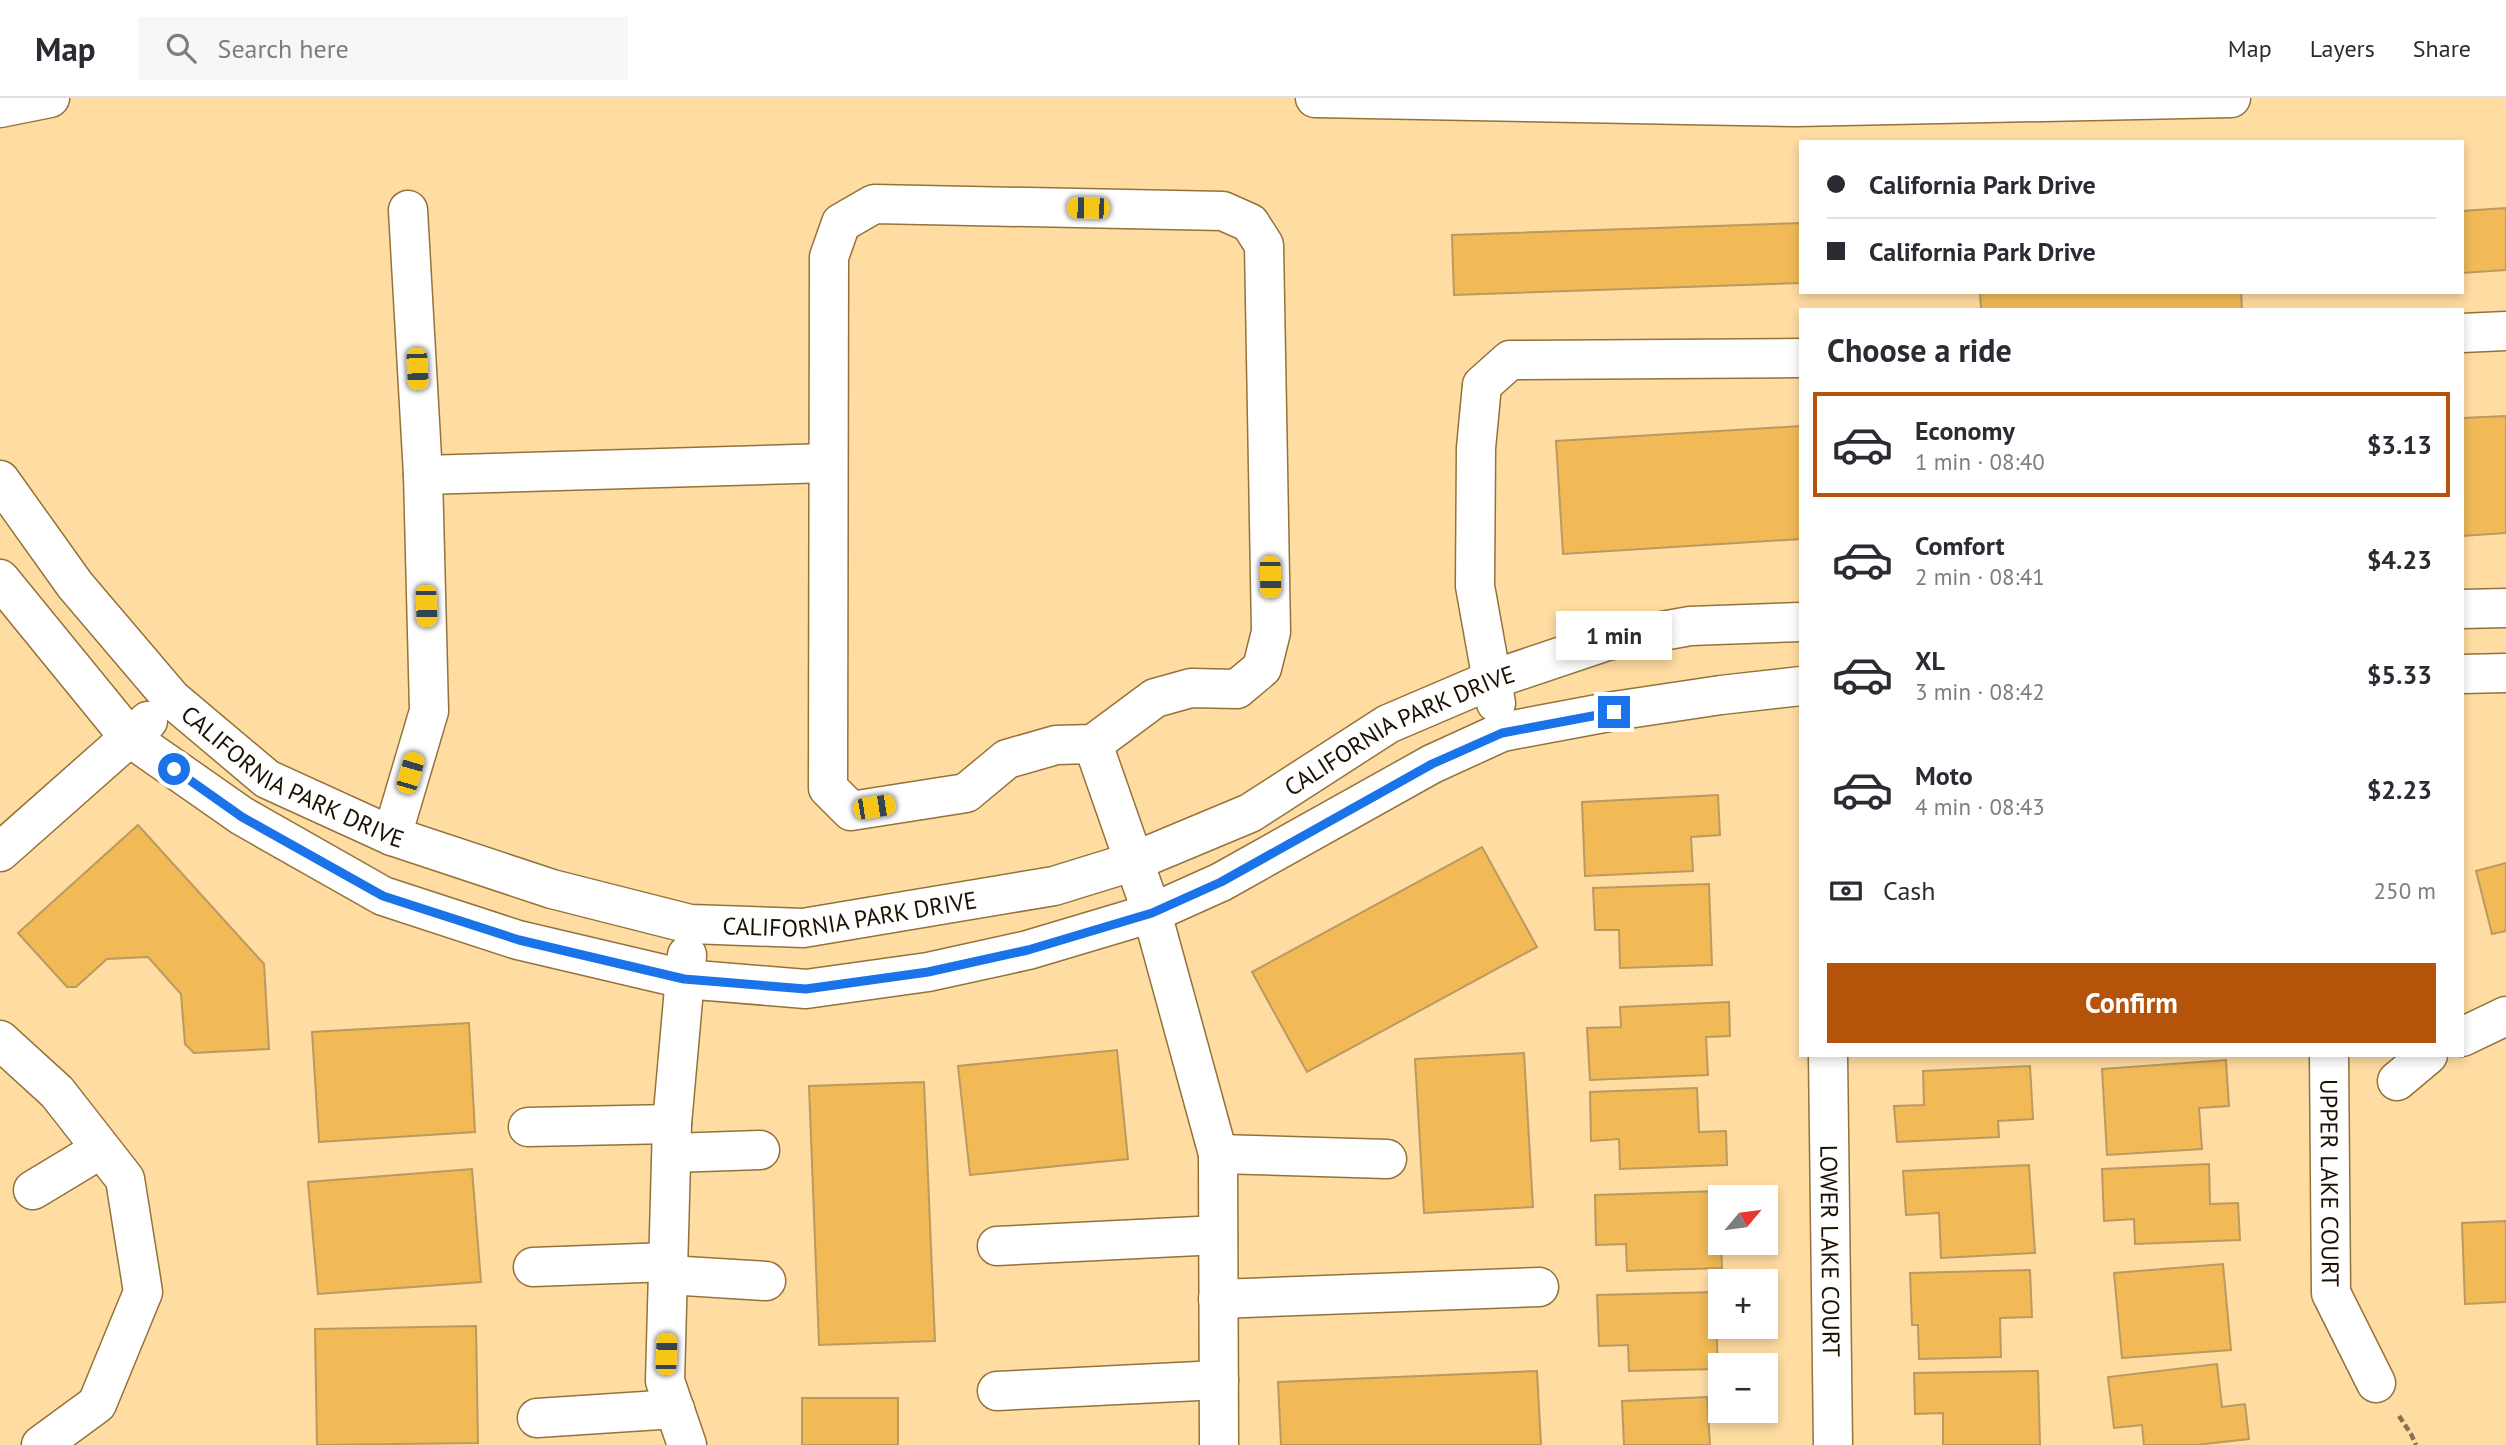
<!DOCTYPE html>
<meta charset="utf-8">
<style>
body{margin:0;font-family:"PT Sans",sans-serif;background:#f7f7f7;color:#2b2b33;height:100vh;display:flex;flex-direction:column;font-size:26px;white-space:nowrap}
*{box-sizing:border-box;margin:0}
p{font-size:23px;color:#7c7c81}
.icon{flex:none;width:38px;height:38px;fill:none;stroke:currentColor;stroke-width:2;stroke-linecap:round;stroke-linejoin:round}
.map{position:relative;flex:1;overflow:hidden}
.side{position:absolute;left:1799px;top:210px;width:665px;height:749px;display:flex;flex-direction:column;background:#fff;border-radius:0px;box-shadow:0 4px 10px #0003}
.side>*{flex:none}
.guide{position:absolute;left:1799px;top:42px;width:665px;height:154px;border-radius:0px;box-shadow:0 4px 10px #0003;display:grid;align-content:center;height:154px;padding:0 28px;background:#fff}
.needle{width:46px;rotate:61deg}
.fabs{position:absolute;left:1708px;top:1087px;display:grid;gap:14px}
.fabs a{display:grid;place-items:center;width:70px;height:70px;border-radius:0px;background:#fff;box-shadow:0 4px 10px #0003;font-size:35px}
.end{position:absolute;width:32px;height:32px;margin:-16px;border:9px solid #1a73e8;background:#fff;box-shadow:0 0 0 4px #fff}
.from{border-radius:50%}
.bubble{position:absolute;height:49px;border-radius:0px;background:#fff;box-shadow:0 4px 10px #0003;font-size:23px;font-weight:800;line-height:49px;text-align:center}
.car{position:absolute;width:21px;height:42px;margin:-21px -10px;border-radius:9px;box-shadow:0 0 5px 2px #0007;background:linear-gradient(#f5c518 24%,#345 0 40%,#f5c518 0 76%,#345 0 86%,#f5c518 0)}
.guide b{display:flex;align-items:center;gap:24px;height:66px;font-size:26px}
.guide b+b{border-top:2px solid #e1e1e2}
.guide i{width:18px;height:18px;background:#2b2b33}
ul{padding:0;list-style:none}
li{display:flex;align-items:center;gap:21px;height:105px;margin:0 14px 10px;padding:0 14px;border:4px solid transparent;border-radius:0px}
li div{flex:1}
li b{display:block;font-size:26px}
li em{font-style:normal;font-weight:800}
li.active{border-color:#b45309}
li>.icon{width:63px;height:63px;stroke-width:1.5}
h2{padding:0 28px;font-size:32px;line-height:84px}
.pay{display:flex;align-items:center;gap:18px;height:77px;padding:0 28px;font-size:26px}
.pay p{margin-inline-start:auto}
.button{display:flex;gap:14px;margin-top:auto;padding:14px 28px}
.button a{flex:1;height:80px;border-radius:0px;background:#b45309;color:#fff;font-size:28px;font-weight:800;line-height:80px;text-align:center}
header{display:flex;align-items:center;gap:42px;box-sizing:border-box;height:98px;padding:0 35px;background:#fff;border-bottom:2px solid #e1e1e2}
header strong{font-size:33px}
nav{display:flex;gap:38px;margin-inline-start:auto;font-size:24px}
.search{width:490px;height:63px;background:#f7f7f7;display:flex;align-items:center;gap:18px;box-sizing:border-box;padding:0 24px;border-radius:0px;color:#7c7c81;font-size:26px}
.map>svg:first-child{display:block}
</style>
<header>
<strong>Map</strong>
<div class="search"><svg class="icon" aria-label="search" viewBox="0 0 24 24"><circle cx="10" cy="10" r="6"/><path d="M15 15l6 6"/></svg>Search here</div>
<nav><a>Map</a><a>Layers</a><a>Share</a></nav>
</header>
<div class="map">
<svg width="2506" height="1347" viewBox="0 0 2506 1347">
<rect width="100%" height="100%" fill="#ffdca2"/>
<path fill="#f1ba57" stroke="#bb9961" stroke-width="2" d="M2506,110V172L2462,175V113Z
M1801,125V185L1454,197L1452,137Z
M1980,194H2241L2242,212H1981Z
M2506,318V435L2462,438V320Z
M1801,328V441L1563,456L1556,343Z
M1718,697L1720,737L1691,739L1693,773L1585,778L1582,704Z
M138,727L264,866L269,951L194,955L185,946L181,896L148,859L107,861L76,889H67L18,835Z
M1482,749L1537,849L1307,974L1252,874Z
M2506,765V833L2492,836L2476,773Z
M1709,786L1712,867L1620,870L1619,832H1595L1593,790Z
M1729,904L1730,938L1706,939L1708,977L1590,982L1587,930L1621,929L1620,909Z
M469,925L475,1034L319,1044L312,934Z
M1117,952L1128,1061L970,1077L958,968Z
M1524,955L1533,1109L1424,1115L1415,961Z
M2226,962L2229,1008L2199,1010L2202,1051L2107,1057L2102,971Z
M2030,968L2033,1021L1998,1023L1999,1039L1897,1044L1894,1008L1924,1007L1923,973Z
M924,984L935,1243L819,1247L809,988Z
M1697,990L1699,1034L1726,1033L1727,1067L1620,1071L1619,1041L1591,1043L1590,994Z
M2209,1066L2210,1106L2238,1105L2240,1142L2135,1146L2134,1121L2104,1123L2102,1071Z
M2029,1067L2035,1155L1941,1160L1939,1115L1906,1117L1903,1073Z
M472,1071L481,1184L318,1196L308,1084Z
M1719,1093L1722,1170L1627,1173L1626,1146L1596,1147L1595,1097Z
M2506,1123V1204L2465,1206L2462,1125Z
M2223,1166L2231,1252L2122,1260L2114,1175Z
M2030,1172L2032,1219L2000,1220L2001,1259L1919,1261L1918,1227H1912L1910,1175Z
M1715,1194L1718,1271L1629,1273L1628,1247L1599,1248L1597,1197Z
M476,1228L478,1345L317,1347L315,1231Z
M2217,1266L2222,1309L2245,1306L2249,1341L2196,1347H2144L2142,1327L2114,1330L2108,1279Z
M1537,1273L1541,1347H1281L1278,1284Z
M2038,1273L2040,1347H1943V1315L1915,1316L1914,1275Z
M1707,1299L1710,1347H1624L1622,1303Z
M802,1300H898V1347H802Z"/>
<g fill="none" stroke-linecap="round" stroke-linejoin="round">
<defs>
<g id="minor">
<path d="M1315,0L1797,9L2231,0"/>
<path d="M0,10L50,0"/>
<path d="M874,106L1223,113L1250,125L1264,147L1271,534L1262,570L1237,591L1191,590L1155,600L1093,646L1056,647L1007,661L966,695L851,713L828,690L829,159L841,125Z"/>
<path d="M2462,235L2506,233"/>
<path d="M423,377L828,365"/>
<path id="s1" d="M0,382L75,487L172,601L267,681L392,738L552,791L690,826L803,830L1054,788L1135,763L1250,715L1388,626L1491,582L1607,543L1690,528L1801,524"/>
<path d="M0,481L129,639L242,718L383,798L518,842L684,881L806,891L928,874L1028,852L1152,815L1221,784L1432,666L1502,634L1614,613L1721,597L1801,588"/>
<path d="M2462,511L2506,510"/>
<path d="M2462,576L2506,575"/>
<path d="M1496,605L1475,488L1476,350L1482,287L1510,262L1801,260"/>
<path d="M1093,646L1152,815L1218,1056L1219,1347"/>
<path d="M392,738L429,613L423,377L408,112"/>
<path d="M0,754L148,623"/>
<path d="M687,857L672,1026L665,1283L687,1347"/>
<path d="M2462,939L2506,918"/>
<path d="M0,942L57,994L125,1081L143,1194L97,1306L41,1347"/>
<path id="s2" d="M1828,957L1833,1347"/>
<path id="s3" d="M2329,957L2331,1195L2376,1285"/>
<path d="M2397,983L2428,957"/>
<path d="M528,1029L672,1026"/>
<path d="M672,1055L760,1052"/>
<path d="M1218,1056L1387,1061"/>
<path d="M33,1092L101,1051"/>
<path d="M997,1148L1218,1137"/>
<path d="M533,1169L668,1164"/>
<path d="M668,1177L766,1183"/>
<path d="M1218,1201L1539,1189"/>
<path d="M997,1293L1219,1282"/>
<path d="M537,1320L675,1311"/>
</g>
</defs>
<use href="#minor" stroke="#93733b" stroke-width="41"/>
<path stroke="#88714d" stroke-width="4.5" stroke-dasharray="7 3.5" stroke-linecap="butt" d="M2399,1318L2411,1336L2416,1347"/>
<use href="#minor" stroke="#fff" stroke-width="38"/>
</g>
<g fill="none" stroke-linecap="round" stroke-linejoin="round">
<path stroke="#1a73e8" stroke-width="9" d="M174,671L242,719L383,798L519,842L684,881L806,891L928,874L1028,852L1152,815L1221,784L1432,666L1502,635L1614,614"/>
</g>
<g text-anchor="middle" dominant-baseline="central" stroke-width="5" stroke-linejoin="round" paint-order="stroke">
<g font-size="24" fill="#1c1000" stroke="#fff">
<text stroke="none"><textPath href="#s1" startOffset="1600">CALIFORNIA PARK DRIVE</textPath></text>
<text stroke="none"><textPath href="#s1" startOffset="424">CALIFORNIA PARK DRIVE</textPath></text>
<text stroke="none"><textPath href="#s1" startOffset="1012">CALIFORNIA PARK DRIVE</textPath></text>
<text stroke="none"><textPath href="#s3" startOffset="128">UPPER LAKE COURT</textPath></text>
<text stroke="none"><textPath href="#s2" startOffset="196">LOWER LAKE COURT</textPath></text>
</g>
</g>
</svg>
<div class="fabs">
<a><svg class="needle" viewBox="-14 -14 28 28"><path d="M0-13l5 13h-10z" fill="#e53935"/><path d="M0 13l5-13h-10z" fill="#7c7c81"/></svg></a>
<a>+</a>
<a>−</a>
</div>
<i class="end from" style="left:174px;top:671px"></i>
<i class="end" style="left:1614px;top:614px"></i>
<div class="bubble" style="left:1556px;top:513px;width:116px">1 min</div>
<i class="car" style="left:1088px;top:110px;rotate:271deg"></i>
<i class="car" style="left:417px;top:271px;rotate:177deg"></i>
<i class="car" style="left:1270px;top:479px;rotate:179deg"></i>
<i class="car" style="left:426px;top:508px;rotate:178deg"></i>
<i class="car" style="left:410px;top:675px;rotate:16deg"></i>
<i class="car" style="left:874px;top:709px;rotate:81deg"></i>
<i class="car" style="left:666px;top:1256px;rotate:2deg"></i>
<div class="guide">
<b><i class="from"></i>California Park Drive</b>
<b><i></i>California Park Drive</b>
</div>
<section class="side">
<h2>Choose a ride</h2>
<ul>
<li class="active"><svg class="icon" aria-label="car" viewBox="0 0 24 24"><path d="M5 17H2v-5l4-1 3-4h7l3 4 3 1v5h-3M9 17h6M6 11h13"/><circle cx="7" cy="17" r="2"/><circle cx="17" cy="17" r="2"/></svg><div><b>Economy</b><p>1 min · 08:40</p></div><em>$3.13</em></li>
<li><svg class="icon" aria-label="car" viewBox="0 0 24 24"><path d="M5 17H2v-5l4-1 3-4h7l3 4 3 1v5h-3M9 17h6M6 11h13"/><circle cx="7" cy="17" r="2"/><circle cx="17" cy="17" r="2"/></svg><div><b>Comfort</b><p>2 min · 08:41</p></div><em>$4.23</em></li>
<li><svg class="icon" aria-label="car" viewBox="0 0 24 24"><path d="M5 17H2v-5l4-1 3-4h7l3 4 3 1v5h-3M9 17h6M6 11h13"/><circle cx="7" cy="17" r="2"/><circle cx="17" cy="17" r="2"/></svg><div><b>XL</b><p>3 min · 08:42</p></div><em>$5.33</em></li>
<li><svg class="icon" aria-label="car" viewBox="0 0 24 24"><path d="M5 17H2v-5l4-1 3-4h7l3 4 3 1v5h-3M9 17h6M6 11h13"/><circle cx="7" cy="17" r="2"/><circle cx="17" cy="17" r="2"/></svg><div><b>Moto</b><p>4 min · 08:43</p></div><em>$2.23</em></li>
</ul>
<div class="pay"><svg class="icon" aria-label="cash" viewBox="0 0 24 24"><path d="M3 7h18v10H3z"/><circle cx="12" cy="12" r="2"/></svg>Cash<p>250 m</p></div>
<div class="button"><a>Confirm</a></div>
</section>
</div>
